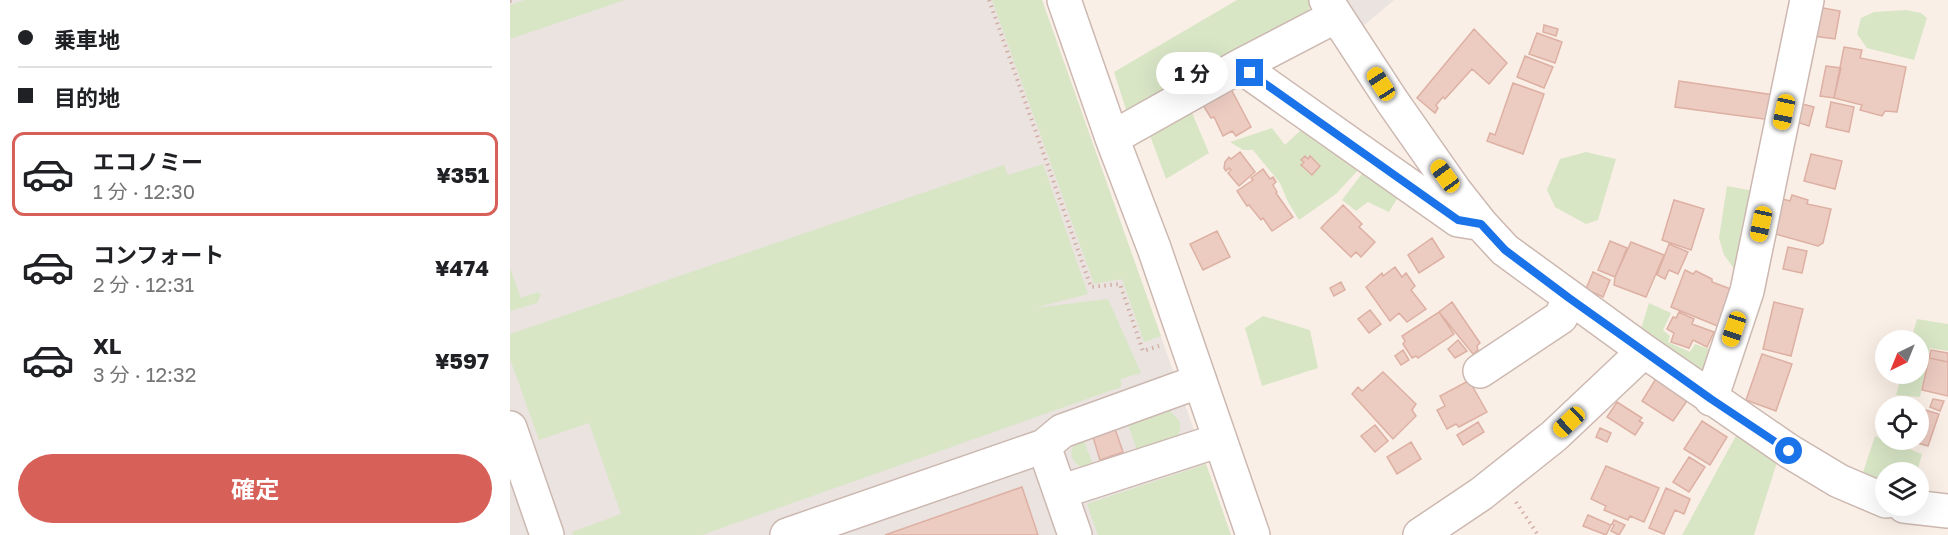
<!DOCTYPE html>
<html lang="ja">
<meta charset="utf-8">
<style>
body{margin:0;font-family:"Golos Text","Noto Sans JP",sans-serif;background:#f2f2f2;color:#202124;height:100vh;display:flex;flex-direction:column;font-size:22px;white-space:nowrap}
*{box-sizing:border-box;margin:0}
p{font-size:20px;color:#757577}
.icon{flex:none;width:33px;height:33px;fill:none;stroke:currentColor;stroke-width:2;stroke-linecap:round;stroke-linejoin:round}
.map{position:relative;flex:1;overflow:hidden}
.details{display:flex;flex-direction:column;background:#fff;width:510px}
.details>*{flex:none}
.banner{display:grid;align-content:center;height:132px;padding:0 18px;background:#fff}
.needle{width:39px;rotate:223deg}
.buttons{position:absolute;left:1365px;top:330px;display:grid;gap:12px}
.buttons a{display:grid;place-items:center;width:54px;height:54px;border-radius:50%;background:#fff;box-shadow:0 6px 24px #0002;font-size:30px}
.end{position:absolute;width:27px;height:27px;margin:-14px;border:8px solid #1a73e8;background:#fff;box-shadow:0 0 0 3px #fff}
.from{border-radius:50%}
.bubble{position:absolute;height:42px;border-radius:21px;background:#fff;box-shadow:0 6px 24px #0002;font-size:20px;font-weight:700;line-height:42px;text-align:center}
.car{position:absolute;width:18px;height:36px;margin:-18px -9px;border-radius:8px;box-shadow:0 0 4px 2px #0007;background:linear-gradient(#f5c518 24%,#345 0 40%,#f5c518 0 76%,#345 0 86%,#f5c518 0)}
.banner b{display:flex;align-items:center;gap:21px;height:57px;font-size:22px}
.banner b+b{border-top:2px solid #e0e0e0}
.banner i{width:15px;height:15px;background:#202124}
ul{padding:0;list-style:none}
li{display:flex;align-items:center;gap:18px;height:84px;margin:0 12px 9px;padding:0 6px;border:3px solid transparent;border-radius:12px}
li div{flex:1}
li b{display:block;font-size:22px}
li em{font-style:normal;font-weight:700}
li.selected{border-color:#d76059}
li>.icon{width:54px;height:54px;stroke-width:1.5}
.button{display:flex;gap:12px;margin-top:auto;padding:12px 18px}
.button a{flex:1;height:69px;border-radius:36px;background:#d76059;color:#fff;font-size:24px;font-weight:700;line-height:69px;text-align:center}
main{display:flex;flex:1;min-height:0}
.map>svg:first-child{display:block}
</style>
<main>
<section class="details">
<div class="banner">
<b><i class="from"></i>乗車地</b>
<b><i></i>目的地</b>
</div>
<ul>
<li class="selected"><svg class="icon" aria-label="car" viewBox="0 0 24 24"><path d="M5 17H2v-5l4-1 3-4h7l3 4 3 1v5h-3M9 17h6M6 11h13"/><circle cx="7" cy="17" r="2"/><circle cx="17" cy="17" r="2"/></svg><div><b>エコノミー</b><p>1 分 · 12:30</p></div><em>¥351</em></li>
<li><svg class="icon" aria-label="car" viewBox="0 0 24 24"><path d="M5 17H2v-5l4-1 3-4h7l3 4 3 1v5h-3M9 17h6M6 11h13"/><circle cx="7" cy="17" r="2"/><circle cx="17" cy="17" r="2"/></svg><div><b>コンフォート</b><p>2 分 · 12:31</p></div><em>¥474</em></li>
<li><svg class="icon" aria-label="car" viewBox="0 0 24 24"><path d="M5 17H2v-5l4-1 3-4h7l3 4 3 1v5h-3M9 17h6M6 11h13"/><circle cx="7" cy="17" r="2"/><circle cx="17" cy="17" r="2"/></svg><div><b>XL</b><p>3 分 · 12:32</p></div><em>¥597</em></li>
</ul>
<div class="button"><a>確定</a></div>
</section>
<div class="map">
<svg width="1438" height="535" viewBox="0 0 1438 535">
<rect width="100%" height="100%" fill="#faefe6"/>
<path fill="#eae3e0" d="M0,0H532L721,535H0Z
M834,0H884L852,27Z"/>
<path fill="#d8e6c6" d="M14,0H115L0,39V5Z
M482,0H532L651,336L634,342L612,279L584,284Z
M727,0H801L797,20L619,119L604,72Z
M1396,10L1411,13L1417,18L1404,60L1357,48L1347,34L1351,18L1364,12Z
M680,108L699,153L656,179L638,130Z
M762,128L775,145L792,129L849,169L826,194L789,220L778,202L770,183L743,150H733L720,142Z
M1076,152L1106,159L1088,220L1076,224L1045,207L1037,190L1050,159Z
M533,164L578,294L524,308L598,299L631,373L611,379V387L192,535H63L62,532L111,514L79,423L29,440L0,359V334L494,165L498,175Z
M854,171L890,194L879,212L858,202L846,211L832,200Z
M1217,186L1244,191L1231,278L1214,255L1209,238Z
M0,268L11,298L28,292L31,295L27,303L0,311Z
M1139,303L1161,313L1153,330L1160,336L1158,342L1180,352L1185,344L1199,349L1207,329L1197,382L1129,335Z
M753,316L800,330L808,368L752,386L735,328Z
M1407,319L1438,324V351L1420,348L1410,397L1386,395L1392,374H1408V340H1401Z
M651,409L659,410L670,421V430L667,438L628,453L617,422Z
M1228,432L1269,456L1244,535H1172Z
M572,436L585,470L577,471C557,460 557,451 572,436Z
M1365,436L1412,454L1407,472H1376L1375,484L1352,475Z
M696,464L721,535H588L577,504Z"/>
<path fill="#eccbc1" stroke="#ddb0a3" stroke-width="1.5" d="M1308,7L1330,11L1325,39L1303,36Z
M1034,25L1048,29L1046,36L1033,32Z
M964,29L997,63L979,84L962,69L935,99L933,97L926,105L928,108L925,113L907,98Z
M1027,33L1052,42L1045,63L1019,54Z
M1334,47L1352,50L1350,58L1396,67L1387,112L1375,111L1372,116L1350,110L1352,105L1324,98Z
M1015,56L1043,67L1034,88L1007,77Z
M1316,66L1331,68L1324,98L1310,96Z
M1169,81L1264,95L1261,120L1165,107Z
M1003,83L1034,94L1013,154L977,141L980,133L985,135Z
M721,89L741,127L726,136L722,131L713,136L704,117L701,118L693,105Z
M1321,102L1344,107L1339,132L1316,127Z
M1289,103L1304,107L1299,126L1284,121Z
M730,152L745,172L729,186L718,173L721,170L719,168L716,171L714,168L715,162L719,157L721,159Z
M1301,154L1332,161L1325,189L1294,181Z
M795,156L798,159L800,156L810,166L802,175L791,165L794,162L791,160Z
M753,169L760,179L763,177L766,182L763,185L767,192L766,193L783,217L762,231L753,218L751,220L739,205L737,206L727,191L743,180L741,178Z
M1282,195L1298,200L1297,204L1321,209L1313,243L1308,246L1262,233L1269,198L1280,201Z
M1164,200L1194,209L1181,250L1152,240Z
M833,205L852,224L849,227L865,242L851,257L846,252L841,257L811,228Z
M707,231L720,257L693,270L680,244Z
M922,238L934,257L909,273L898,255Z
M1100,241L1117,248L1105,277L1088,270Z
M1121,242L1154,255L1136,297L1104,285L1105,277Z
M1159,244L1178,252L1168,274L1159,270L1155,279L1147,275Z
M1278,247L1297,251L1292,273L1273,269Z
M885,267L892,277L896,273L905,286L901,290L916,309L897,322L889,313L880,321L856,287L872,273L873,276Z
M1175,270L1183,274L1186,271L1202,279V282L1226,291L1210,327L1161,307Z
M1083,272L1100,280L1093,297L1076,289Z
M831,282L835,290L824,296L820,288Z
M942,302L970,343L967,346L968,350L963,354L929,312Z
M1264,302L1293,309L1281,356L1253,349Z
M860,310L871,324L859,333L848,319Z
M929,312L944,334L908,358L906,356L902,358L893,344L895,341L892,336Z
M1169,312L1184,319L1182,324L1204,332L1197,347L1183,340L1179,348L1161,342L1164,333L1157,329L1163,317L1166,318Z
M948,340L957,351L945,358L938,349Z
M893,350L899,360L891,365L885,356Z
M1421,350L1438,353V362L1419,358Z
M1252,354L1282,364L1266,411L1236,400Z
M1419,358L1438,362V396L1412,390Z
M873,372L906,404L902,410L906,416L883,439L842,394L848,387L852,391Z
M1147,377L1179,398L1163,421L1132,401Z
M958,381L960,384H961L977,412L949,427L946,424L937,429L927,410L935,406L930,396Z
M1423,399L1434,401L1430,411L1420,407Z
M1107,402L1132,418L1129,421L1133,423L1125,435L1097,417Z
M1408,408L1429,414L1418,446L1397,440H1408Z
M1192,421L1217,437L1200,465L1174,449Z
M968,422L974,432L953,445L947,435Z
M865,425L878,441L865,452L851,436Z
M1090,428L1101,433L1097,442L1086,437Z
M605,429L613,452L590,460L583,437Z
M901,442L911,459L887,474L877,457Z
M1179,457L1195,467L1179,492L1163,482Z
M1096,466L1149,488L1134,522L1120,516L1118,520L1094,510L1096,506L1081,499Z
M512,487L528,535H375Z
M1156,488L1180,499L1174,514L1165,510L1154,534L1139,528Z
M1078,515L1101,525L1096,535L1073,526Z
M1104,520L1115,525L1109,535L1101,531L1104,525L1102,524Z"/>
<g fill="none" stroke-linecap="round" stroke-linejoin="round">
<defs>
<path id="minor" d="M554,0L602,138L644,248L743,535
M816,0L882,101L945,191L971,224L995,250L1134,351L1279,451L1329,481L1376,501
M730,66L948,220L967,223
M602,138L730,66L826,16
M970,371L1051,317L1059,298
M1201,399L1237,291L1297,0
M0,428L37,535
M534,446L565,535
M550,492L710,440
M1394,506L1438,511
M277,535L534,446L552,431L690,381
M910,535L971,494L1044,436L1134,351"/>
</defs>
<use href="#minor" stroke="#ccb8b1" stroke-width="36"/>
<path stroke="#d1aea4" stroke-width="4" stroke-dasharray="1.5 4.5" stroke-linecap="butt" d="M479,0L581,287L610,284L633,351L649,346
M0,1L3,0
M1006,502L1028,535"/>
<use href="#minor" stroke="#fff" stroke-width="33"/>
</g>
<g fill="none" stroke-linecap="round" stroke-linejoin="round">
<path stroke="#1a73e8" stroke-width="8" d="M740,73L948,220L971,224L995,250L1059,298L1201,399L1279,451"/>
</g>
</svg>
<div class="buttons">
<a><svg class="needle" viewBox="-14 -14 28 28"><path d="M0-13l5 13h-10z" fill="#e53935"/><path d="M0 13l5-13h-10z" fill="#757577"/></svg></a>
<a><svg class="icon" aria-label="locate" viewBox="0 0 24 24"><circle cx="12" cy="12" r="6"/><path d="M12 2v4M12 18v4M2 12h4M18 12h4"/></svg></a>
<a><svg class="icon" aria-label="layers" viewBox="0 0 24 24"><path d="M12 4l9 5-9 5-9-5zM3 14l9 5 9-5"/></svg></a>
</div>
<i class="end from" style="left:1279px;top:451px"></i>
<i class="end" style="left:740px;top:73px"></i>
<div class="bubble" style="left:646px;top:52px;width:72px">1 分</div>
<i class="car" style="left:871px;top:84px;rotate:327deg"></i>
<i class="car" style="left:1274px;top:112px;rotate:192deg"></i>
<i class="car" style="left:935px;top:176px;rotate:324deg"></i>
<i class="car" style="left:1251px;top:224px;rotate:192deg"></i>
<i class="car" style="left:1224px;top:329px;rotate:198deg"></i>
<i class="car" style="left:1059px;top:422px;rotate:227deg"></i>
</div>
</main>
